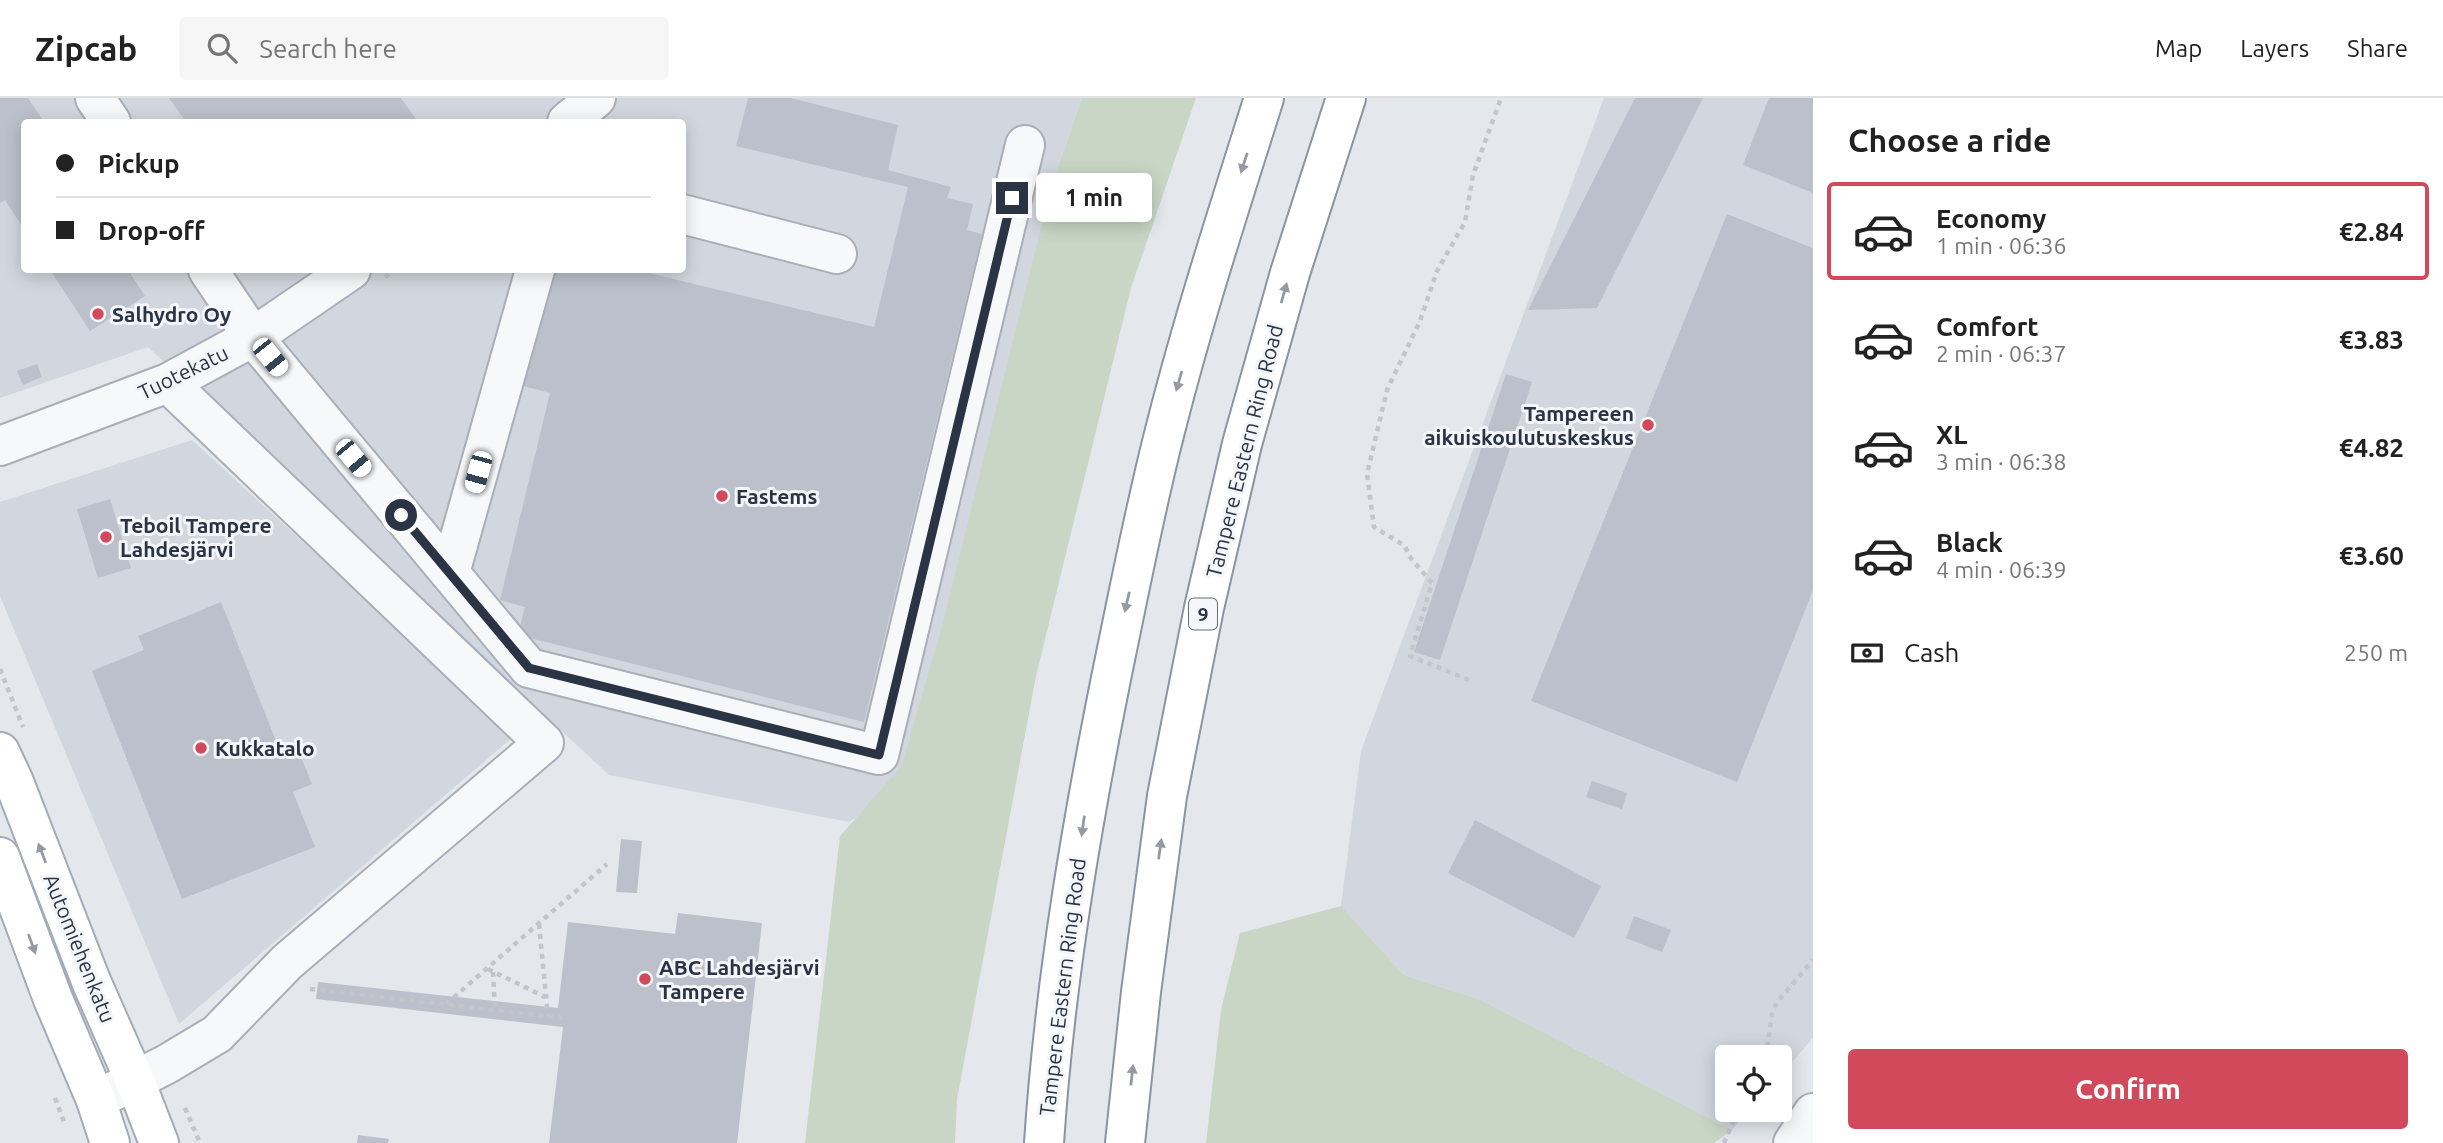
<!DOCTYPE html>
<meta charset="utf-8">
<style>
body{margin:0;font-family:Ubuntu,sans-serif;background:#f6f6f6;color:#222;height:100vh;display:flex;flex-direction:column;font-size:26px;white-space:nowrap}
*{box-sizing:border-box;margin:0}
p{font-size:23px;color:#767676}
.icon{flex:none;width:38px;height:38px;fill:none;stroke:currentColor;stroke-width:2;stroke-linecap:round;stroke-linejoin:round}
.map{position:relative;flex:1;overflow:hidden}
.drawer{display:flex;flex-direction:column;background:#fff;width:630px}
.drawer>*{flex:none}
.banner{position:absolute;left:21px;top:21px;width:665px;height:154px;border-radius:7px;box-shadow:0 4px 18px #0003;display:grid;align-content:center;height:154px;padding:0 35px;background:#fff}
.fabs{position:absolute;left:1715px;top:947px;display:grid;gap:14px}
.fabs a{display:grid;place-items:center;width:77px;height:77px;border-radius:7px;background:#fff;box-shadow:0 4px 18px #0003;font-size:35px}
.end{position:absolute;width:32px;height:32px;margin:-16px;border:9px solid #2b3445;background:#fff;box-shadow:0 0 0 4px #fff}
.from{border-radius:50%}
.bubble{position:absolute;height:49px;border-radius:7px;background:#fff;box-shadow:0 4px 18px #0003;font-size:23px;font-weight:700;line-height:49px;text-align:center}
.car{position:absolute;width:21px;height:42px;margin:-21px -10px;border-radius:9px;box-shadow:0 0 5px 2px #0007;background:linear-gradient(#fff 24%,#345 0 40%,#fff 0 76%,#345 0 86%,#fff 0)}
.banner b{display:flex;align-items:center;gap:24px;height:66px;font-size:26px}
.banner b+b{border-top:2px solid #e0e0e0}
.banner i{width:18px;height:18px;background:#222}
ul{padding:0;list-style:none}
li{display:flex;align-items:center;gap:21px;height:98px;margin:0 14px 10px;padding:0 21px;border:4px solid transparent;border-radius:7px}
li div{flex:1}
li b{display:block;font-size:26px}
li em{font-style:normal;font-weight:700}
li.selected{border-color:#d1495b}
li>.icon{width:63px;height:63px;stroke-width:1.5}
h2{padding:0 35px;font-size:32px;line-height:84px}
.pay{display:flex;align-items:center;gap:18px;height:77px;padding:0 35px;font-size:26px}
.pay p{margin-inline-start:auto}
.action{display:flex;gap:14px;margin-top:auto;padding:14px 35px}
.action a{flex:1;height:80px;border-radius:7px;background:#d1495b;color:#fff;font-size:28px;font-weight:700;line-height:80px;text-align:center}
header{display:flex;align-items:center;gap:42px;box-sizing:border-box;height:98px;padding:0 35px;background:#fff;border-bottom:2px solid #e0e0e0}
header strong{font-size:33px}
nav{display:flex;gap:38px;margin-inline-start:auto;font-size:24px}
.search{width:490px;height:63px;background:#f6f6f6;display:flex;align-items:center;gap:18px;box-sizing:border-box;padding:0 24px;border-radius:7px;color:#767676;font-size:26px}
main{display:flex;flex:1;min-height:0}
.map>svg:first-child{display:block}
</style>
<header>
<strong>Zipcab</strong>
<div class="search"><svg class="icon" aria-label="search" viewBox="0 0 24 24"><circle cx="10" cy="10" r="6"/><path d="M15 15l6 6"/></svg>Search here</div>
<nav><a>Map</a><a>Layers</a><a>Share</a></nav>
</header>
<main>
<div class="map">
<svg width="1813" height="1045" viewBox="0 0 1813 1045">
<rect width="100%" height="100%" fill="#e4e7ec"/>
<path fill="#d2d6de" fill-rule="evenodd" d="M0,0H1082L1051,89L906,689L849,724L609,677L148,249L0,300ZM24,24H682V172H24Z
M1604,0H1813V940L1780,978V959H1727V1012H1750L1732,1032L1481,902L1404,877L1341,808L1361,653Z
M192,342L514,638L179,926L0,498V404Z"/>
<path fill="#c9d6c5" d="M1082,0H1196L1131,190L1036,578L957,1001L955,1045H805L840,738L901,669L943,525L1051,89Z
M1341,808L1404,877L1481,902L1732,1032L1714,1045H1206L1221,912L1240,835Z"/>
<path fill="#bbc0ca" d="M0,0H28L44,24H24V131L5,102L0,105Z
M169,0H401L418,24H186Z
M748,0H791L898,27L888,72L951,89L947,100L973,106L967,132L982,136L864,624L518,537L525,509L500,502L550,295L524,288L552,172H636L874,229L908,89L736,48Z
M1635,0H1703L1597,210L1528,212Z
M1769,0H1813V95L1743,67Z
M1727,116L1813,150V492L1737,684L1531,603Z
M50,172H128L145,198L90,233Z
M37,266L42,279L23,287L17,273Z
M1506,276L1532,284L1440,562L1414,554Z
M110,401L131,470L98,480L77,411Z
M221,504L280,653L296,647L312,686L293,694L315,749L182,801L92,573L144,552L138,538Z
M1592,683L1627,695L1622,711L1586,699Z
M1475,722L1601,788L1574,840L1448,775Z
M621,741L642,743L637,795L616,794Z
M678,815L762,825L737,1045H549L563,929L316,901L318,884L558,910L568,824L675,836Z
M1634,818L1671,832L1662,854L1626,840Z
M358,1037L389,1041L388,1045H357Z"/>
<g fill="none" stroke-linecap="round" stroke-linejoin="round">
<defs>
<path id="minor" d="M95,0L111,24
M567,24L596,0
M682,116L837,156
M208,172L253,239L529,570L879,657L1025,47
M0,348L168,285L253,239L351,172
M450,475L535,172
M96,1002L167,966L217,936L287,864L544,645L168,285
M1793,1045L1813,1015"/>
<path id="major" d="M0,654L14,684L91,883L135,983L159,1045
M0,759L53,901L96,1002L110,1045"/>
<path id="highway" d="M1044,1045C1055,880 1083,717 1116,556C1132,479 1147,401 1167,325C1195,215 1230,108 1264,0
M1125,1045L1141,894L1167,698L1204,510L1242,346L1290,175L1346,0"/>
</defs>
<use href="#minor" stroke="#a9aeb7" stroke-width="42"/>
<use href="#major" stroke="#a3abb8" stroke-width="42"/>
<use href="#highway" stroke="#8b94a3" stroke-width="42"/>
<path stroke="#c2c5cb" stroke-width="4.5" stroke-dasharray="5 5" stroke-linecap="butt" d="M385,179L395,172
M0,571L23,629
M1469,582L1410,558L1432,485L1409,458L1405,448L1374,429L1367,376L1387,292L1420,223L1437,173L1465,124L1473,77L1501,0
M539,826L548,918
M488,871L545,899
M493,874L495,912
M310,891L564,920
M446,906L607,766
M1766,959L1772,916L1777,904L1813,862
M55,1000L64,1024
M185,1010L200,1045
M1724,1045L1738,1012"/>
<use href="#minor" stroke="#f7f8fa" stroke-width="38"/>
<use href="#major" stroke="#fff" stroke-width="38"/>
<use href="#highway" stroke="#fff" stroke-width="38"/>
</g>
<defs><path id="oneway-solid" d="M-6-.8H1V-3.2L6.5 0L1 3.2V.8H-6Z" transform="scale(1.75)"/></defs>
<g fill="#959aa2">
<use href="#oneway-solid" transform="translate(1244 65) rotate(108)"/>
<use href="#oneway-solid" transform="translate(1284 195) rotate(-74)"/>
<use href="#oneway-solid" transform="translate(1179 283) rotate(106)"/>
<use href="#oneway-solid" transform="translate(1127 504) rotate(103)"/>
<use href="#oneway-solid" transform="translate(1083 728) rotate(98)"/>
<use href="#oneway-solid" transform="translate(1160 751) rotate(-82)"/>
<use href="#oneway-solid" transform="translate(42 755) rotate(-111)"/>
<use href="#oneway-solid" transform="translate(32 846) rotate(70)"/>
<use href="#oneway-solid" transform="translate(1132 977) rotate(-84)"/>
</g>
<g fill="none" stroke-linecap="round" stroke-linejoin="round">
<path stroke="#2b3445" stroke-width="9" d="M401,417L529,570L879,657L1012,100"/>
</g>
<g fill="#d1495b" stroke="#f4f6f9" stroke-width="2.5">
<circle cx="98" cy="216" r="7"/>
<circle cx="1648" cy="327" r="7"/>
<circle cx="722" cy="398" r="7"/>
<circle cx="106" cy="439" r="7"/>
<circle cx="201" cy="650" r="7"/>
<circle cx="645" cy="881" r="7"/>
</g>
<g text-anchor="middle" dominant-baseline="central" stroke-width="6" stroke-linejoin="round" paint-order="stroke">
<rect fill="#f4f6f9" stroke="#676e7b" stroke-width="2" x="1189" y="500.5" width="28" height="31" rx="5"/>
<g font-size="19" font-weight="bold" fill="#2b3445">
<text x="1203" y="516">9</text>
</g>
<g font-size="21" font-weight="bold" fill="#2b3445" stroke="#f4f6f9" text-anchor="start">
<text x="112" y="216">Salhydro Oy</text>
<text x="1634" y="315" text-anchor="end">Tampereen<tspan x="1634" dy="24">aikuiskoulutuskeskus</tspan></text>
<text x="736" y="398">Fastems</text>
<text x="120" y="427">Teboil Tampere<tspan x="120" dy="24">Lahdesjärvi</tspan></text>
<text x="215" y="650">Kukkatalo</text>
<text x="659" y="869">ABC Lahdesjärvi<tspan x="659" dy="24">Tampere</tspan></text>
</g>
<g font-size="21" fill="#2b3445" stroke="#f4f6f9">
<text transform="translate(183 274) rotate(-26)">Tuotekatu</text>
<text transform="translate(1244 353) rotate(-76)">Tampere Eastern Ring Road</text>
<text transform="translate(80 850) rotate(68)">Automiehenkatu</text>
<text transform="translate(1062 889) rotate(-83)">Tampere Eastern Ring Road</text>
</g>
</g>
</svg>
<div class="fabs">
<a><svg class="icon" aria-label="locate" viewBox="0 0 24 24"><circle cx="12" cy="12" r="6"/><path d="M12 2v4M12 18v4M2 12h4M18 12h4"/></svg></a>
</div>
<i class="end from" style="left:401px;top:417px"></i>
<i class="end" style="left:1012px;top:100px"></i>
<div class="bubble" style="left:1036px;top:75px;width:116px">1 min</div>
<i class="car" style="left:270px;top:259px;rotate:141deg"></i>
<i class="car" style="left:353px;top:360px;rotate:140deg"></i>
<i class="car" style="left:478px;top:374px;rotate:195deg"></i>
<div class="banner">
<b><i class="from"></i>Pickup</b>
<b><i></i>Drop-off</b>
</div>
</div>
<section class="drawer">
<h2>Choose a ride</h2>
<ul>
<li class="selected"><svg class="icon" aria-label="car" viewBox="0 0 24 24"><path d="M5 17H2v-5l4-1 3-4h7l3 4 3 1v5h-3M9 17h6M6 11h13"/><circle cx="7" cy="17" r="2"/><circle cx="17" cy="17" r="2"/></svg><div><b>Economy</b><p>1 min · 06:36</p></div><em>€2.84</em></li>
<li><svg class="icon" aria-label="car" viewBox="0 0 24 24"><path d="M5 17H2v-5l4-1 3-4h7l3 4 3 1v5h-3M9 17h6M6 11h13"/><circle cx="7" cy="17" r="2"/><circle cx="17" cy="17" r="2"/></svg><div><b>Comfort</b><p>2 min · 06:37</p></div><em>€3.83</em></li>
<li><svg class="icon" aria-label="car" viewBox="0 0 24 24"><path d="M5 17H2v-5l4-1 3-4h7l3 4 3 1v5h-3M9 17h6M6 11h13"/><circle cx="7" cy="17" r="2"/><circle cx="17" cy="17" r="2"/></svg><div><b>XL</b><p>3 min · 06:38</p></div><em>€4.82</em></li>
<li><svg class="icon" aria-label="car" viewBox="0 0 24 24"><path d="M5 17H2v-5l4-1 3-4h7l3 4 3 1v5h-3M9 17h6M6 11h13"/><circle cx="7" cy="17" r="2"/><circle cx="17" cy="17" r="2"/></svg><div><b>Black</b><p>4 min · 06:39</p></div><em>€3.60</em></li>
</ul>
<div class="pay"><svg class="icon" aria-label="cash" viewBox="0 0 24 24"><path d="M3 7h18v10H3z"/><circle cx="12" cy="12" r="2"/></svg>Cash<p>250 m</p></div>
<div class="action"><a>Confirm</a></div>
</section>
</main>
